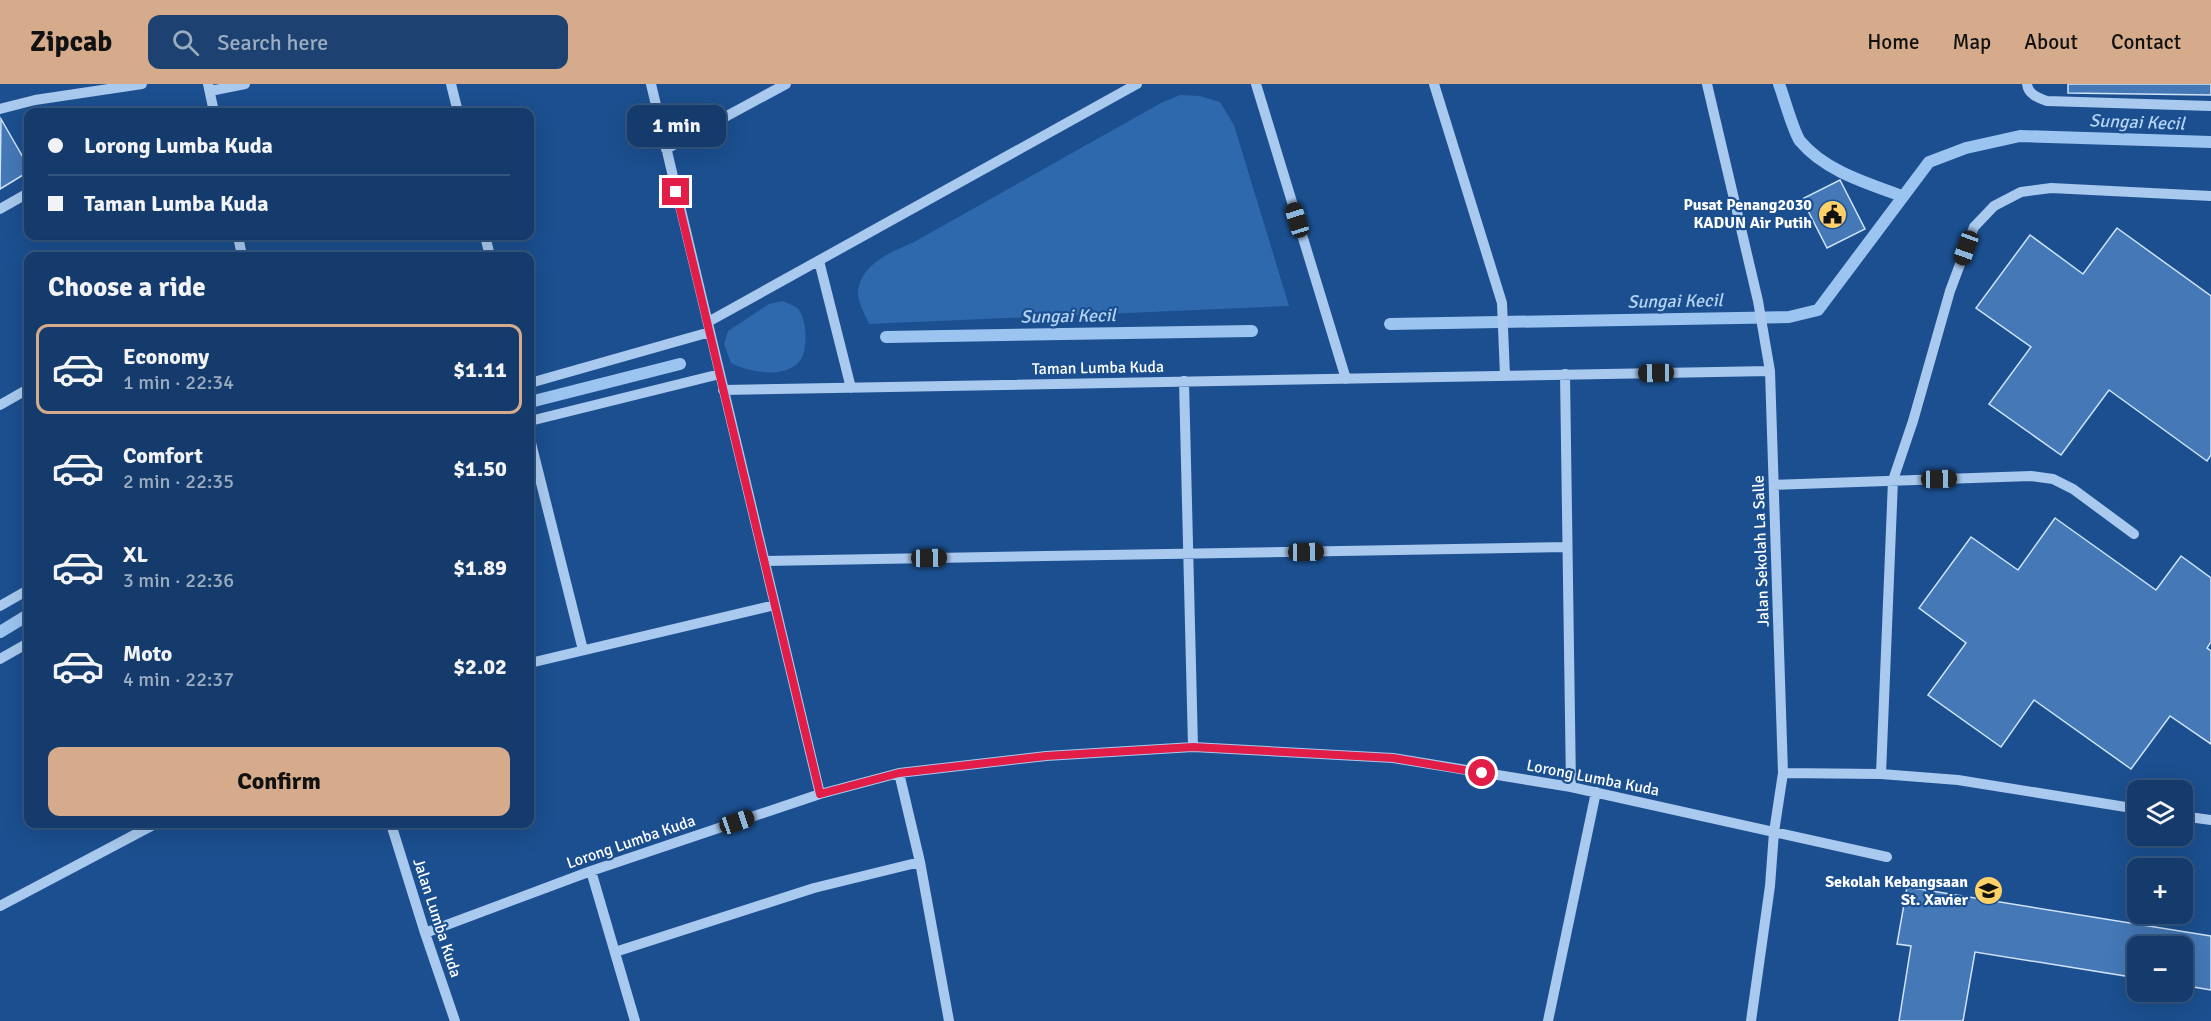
<!DOCTYPE html>
<meta charset="utf-8">
<style>
body{margin:0;font-family:Signika,sans-serif;background:#1d4271;color:#f1f3f6;height:100vh;display:flex;flex-direction:column;font-size:22px;white-space:nowrap}
*{box-sizing:border-box;margin:0}
p{font-size:20px;color:#9dadc1}
.icon{flex:none;width:33px;height:33px;fill:none;stroke:currentColor;stroke-width:2;stroke-linecap:round;stroke-linejoin:round}
.map{position:relative;flex:1;overflow:hidden}
.side{position:absolute;left:24px;top:168px;width:510px;height:576px;display:flex;flex-direction:column;background:#143b6b;border-radius:12px;box-shadow:0 6px 24px #0002,0 0 0 2px #33557e}
.side>*{flex:none}
.hud{position:absolute;left:24px;top:24px;width:510px;height:132px;border-radius:12px;box-shadow:0 6px 24px #0002,0 0 0 2px #33557e;display:grid;align-content:center;height:132px;padding:0 24px;background:#143b6b}
.tools{position:absolute;left:2127px;top:696px;display:grid;gap:12px}
.tools a{display:grid;place-items:center;width:66px;height:66px;border-radius:12px;background:#143b6b;box-shadow:0 6px 24px #0002,0 0 0 2px #33557e;font-size:30px}
.end{position:absolute;width:27px;height:27px;margin:-14px;border:8px solid #e11d48;background:#fff;box-shadow:0 0 0 3px #fff}
.from{border-radius:50%}
.bubble{position:absolute;height:42px;border-radius:12px;background:#143b6b;box-shadow:0 6px 24px #0002,0 0 0 2px #33557e;font-size:20px;font-weight:800;line-height:42px;text-align:center}
.car{position:absolute;width:18px;height:36px;margin:-18px -9px;border-radius:8px;box-shadow:0 0 4px 2px #0007;background:linear-gradient(#222 24%,#8ab4d8 0 40%,#222 0 76%,#8ab4d8 0 86%,#222 0)}
.hud b{display:flex;align-items:center;gap:21px;height:57px;font-size:22px}
.hud b+b{border-top:2px solid #33557e}
.hud i{width:15px;height:15px;background:#f1f3f6}
ul{padding:0;list-style:none}
li{display:flex;align-items:center;gap:18px;height:90px;margin:0 12px 9px;padding:0 12px;border:3px solid transparent;border-radius:12px}
li div{flex:1}
li b{display:block;font-size:22px}
li em{font-style:normal;font-weight:800}
li.current{border-color:#d6ab8b}
li>.icon{width:54px;height:54px;stroke-width:1.5}
h2{padding:0 24px;font-size:27px;line-height:72px}
.button{display:flex;gap:12px;margin-top:auto;padding:12px 24px}
.button a{flex:1;height:69px;border-radius:12px;background:#d6ab8b;color:#111;font-size:24px;font-weight:800;line-height:69px;text-align:center}
header{display:flex;align-items:center;gap:36px;box-sizing:border-box;height:84px;padding:0 30px;background:#d6ab8b;color:#111}
header strong{font-size:28px}
nav{display:flex;gap:33px;margin-inline-start:auto;font-size:21px}
.search{width:420px;height:54px;background:#1d4271;display:flex;align-items:center;gap:15px;box-sizing:border-box;padding:0 21px;border-radius:12px;color:#9dadc1;font-size:22px}
.map>svg:first-child{display:block}
</style>
<header>
<strong>Zipcab</strong>
<div class="search"><svg class="icon" aria-label="search" viewBox="0 0 24 24"><circle cx="10" cy="10" r="6"/><path d="M15 15l6 6"/></svg>Search here</div>
<nav><a>Home</a><a>Map</a><a>About</a><a>Contact</a></nav>
</header>
<div class="map">
<svg width="2211" height="937" viewBox="0 0 2211 937">
<rect width="100%" height="100%" fill="#1b4f8f"/>
<path fill="#2e69ad" d="M1180,11L1200,12L1220,18L1234,41L1289,222L869,240C865,230 858,219 858,209C860,179 892,168 914,158L1161,19Z
M783,217C788,220 795,221 799,226C807,237 809,269 798,279C781,295 749,288 731,279L724,260L728,247L769,220Z"/>
<g fill="none" stroke-linecap="round" stroke-linejoin="round">
<path stroke="#9cc4f0" stroke-width="12" d="M1779,0C1784,13 1793,47 1800,57C1825,87 1867,99 1902,112
M1390,240L1789,233L1818,226L1929,78L1966,64L2020,52L2211,58
M886,253L1252,247
M530,318L680,280
M0,548L28,531"/>
</g>
<path fill="#4478b7" stroke="#cfe3fa" stroke-width="1.5" d="M2068,0H2211V11L2068,9Z
M1,35L28,82V88L0,105Z
M1840,96L1865,145L1827,164L1802,115Z
M2117,144L2211,212V371L2207,377L2109,306L2061,371L1989,320L2031,263L1976,224L2030,151L2083,190Z
M2055,434L2156,506L2181,472L2211,494V558L2207,564L2211,567V660L2170,632L2131,685L2034,616L2001,663L1928,611L1966,559L1919,524L1971,453L2018,486Z
M1907,803L2211,852V906L2182,901V862H2138V894L1975,868L1963,937H1899L1911,862L1897,860Z"/>
<g fill="none" stroke-linecap="round" stroke-linejoin="round">
<path stroke="#a9c9ee" stroke-width="10" d="M208,0L214,28
M451,0L458,28
M651,0L820,710
M1256,0L1346,295
M1434,0L1502,219L1505,292
M1707,0L1758,217L1770,287L1783,689L1774,748L1770,802L1751,937
M2027,0C2028,10 2038,14 2047,17L2211,22
M210,7L245,0
M0,25L35,16L142,0
M666,65L786,0
M0,125L28,109
M238,152L242,172
M485,152L490,172
M819,177L851,304
M708,238L1137,0
M1565,290L1571,703
M1184,297L1193,663
M530,299L710,248
M723,306L1770,287
M0,321L28,305
M530,337L720,290
M530,355L583,566
M1774,401L2031,392L2053,395L2073,405L2134,450
M765,477L1567,463
M0,522L28,506
M0,575L28,559
M530,579L775,521
M899,689L920,778L949,937
M1783,689L1881,690L1958,696L2138,725
M1881,690L1893,396L1913,337L1950,207L1974,143L1994,122L2021,108L2051,104L2211,112
M2182,732L2211,736
M391,740L425,849L455,937
M591,787L635,937
M0,822L155,740
M425,849L591,787L820,710L899,689L1046,672L1193,663L1393,674L1571,703L1887,773
M615,868L814,804L920,778
M1548,937L1596,708"/>
</g>
<g fill="none" stroke-linecap="round" stroke-linejoin="round">
<path stroke="#e11d48" stroke-width="8" d="M676,108L820,710L899,689L1046,672L1193,663L1393,674L1482,689"/>
</g>
<defs>
<symbol id="civic-disc" viewBox="-11 -11 22 22"><circle r="9.5" fill="#ffd166" stroke="#1b4f8f"/><path d="M-.6-6.5H3V-4.5H.6V-3L4-1V1h2V6H-6V1h2V-1L-.6-3ZM-1.2 2.5V6h2.4V2.5Z" fill="#111"/></symbol>
<symbol id="school-disc" viewBox="-11 -11 22 22"><circle r="9.5" fill="#ffd166" stroke="#1b4f8f"/><path d="M0-5L7-2L0 1L-7-2ZM-4 1L0 2.5L4 1V4Q0 6-4 4Z" fill="#111"/></symbol>
</defs>
<g fill-rule="evenodd">
<use href="#civic-disc" x="1816" y="114" width="33" height="33"/>
<use href="#school-disc" x="1972" y="790" width="33" height="33"/>
</g>
<g text-anchor="middle" dominant-baseline="central" stroke-width="4.5" stroke-linejoin="round" paint-order="stroke">
<g font-size="16" font-weight="bold" fill="#fff" stroke="#1b4f8f" text-anchor="end">
<text x="1812" y="121">Pusat Penang2030<tspan x="1812" dy="18">KADUN Air Putih</tspan></text>
<text x="1968" y="798">Sekolah Kebangsaan<tspan x="1968" dy="18">St. Xavier</tspan></text>
</g>
<g font-size="16" fill="#fff" stroke="#1b4f8f">
<text transform="translate(1098 284) rotate(-1)">Taman Lumba Kuda</text>
<text transform="translate(1761 467) rotate(-92)">Jalan Sekolah La Salle</text>
<text transform="translate(1593 694) rotate(11)">Lorong Lumba Kuda</text>
<text transform="translate(631 758) rotate(-19)">Lorong Lumba Kuda</text>
<text transform="translate(437 834) rotate(72)">Jalan Lumba Kuda</text>
</g>
<g font-size="18" font-style="italic" fill="#b5d3f5" stroke="#1b4f8f">
<text transform="translate(2137 38) rotate(2)">Sungai Kecil</text>
<text transform="translate(1675 217) rotate(-1)">Sungai Kecil</text>
<text transform="translate(1068 232) rotate(-1)">Sungai Kecil</text>
</g>
</g>
</svg>
<div class="tools">
<a><svg class="icon" aria-label="layers" viewBox="0 0 24 24"><path d="M12 4l9 5-9 5-9-5zM3 14l9 5 9-5"/></svg></a>
<a>+</a>
<a>−</a>
</div>
<i class="end from" style="left:1482px;top:689px"></i>
<i class="end" style="left:676px;top:108px"></i>
<div class="bubble" style="left:627px;top:21px;width:99px">1 min</div>
<i class="car" style="left:1297px;top:136px;rotate:343deg"></i>
<i class="car" style="left:1966px;top:164px;rotate:200deg"></i>
<i class="car" style="left:1656px;top:289px;rotate:269deg"></i>
<i class="car" style="left:1939px;top:395px;rotate:89deg"></i>
<i class="car" style="left:1306px;top:468px;rotate:89deg"></i>
<i class="car" style="left:929px;top:474px;rotate:89deg"></i>
<i class="car" style="left:737px;top:738px;rotate:71deg"></i>
<div class="hud">
<b><i class="from"></i>Lorong Lumba Kuda</b>
<b><i></i>Taman Lumba Kuda</b>
</div>
<section class="side">
<h2>Choose a ride</h2>
<ul>
<li class="current"><svg class="icon" aria-label="car" viewBox="0 0 24 24"><path d="M5 17H2v-5l4-1 3-4h7l3 4 3 1v5h-3M9 17h6M6 11h13"/><circle cx="7" cy="17" r="2"/><circle cx="17" cy="17" r="2"/></svg><div><b>Economy</b><p>1 min · 22:34</p></div><em>$1.11</em></li>
<li><svg class="icon" aria-label="car" viewBox="0 0 24 24"><path d="M5 17H2v-5l4-1 3-4h7l3 4 3 1v5h-3M9 17h6M6 11h13"/><circle cx="7" cy="17" r="2"/><circle cx="17" cy="17" r="2"/></svg><div><b>Comfort</b><p>2 min · 22:35</p></div><em>$1.50</em></li>
<li><svg class="icon" aria-label="car" viewBox="0 0 24 24"><path d="M5 17H2v-5l4-1 3-4h7l3 4 3 1v5h-3M9 17h6M6 11h13"/><circle cx="7" cy="17" r="2"/><circle cx="17" cy="17" r="2"/></svg><div><b>XL</b><p>3 min · 22:36</p></div><em>$1.89</em></li>
<li><svg class="icon" aria-label="car" viewBox="0 0 24 24"><path d="M5 17H2v-5l4-1 3-4h7l3 4 3 1v5h-3M9 17h6M6 11h13"/><circle cx="7" cy="17" r="2"/><circle cx="17" cy="17" r="2"/></svg><div><b>Moto</b><p>4 min · 22:37</p></div><em>$2.02</em></li>
</ul>
<div class="button"><a>Confirm</a></div>
</section>
</div>
